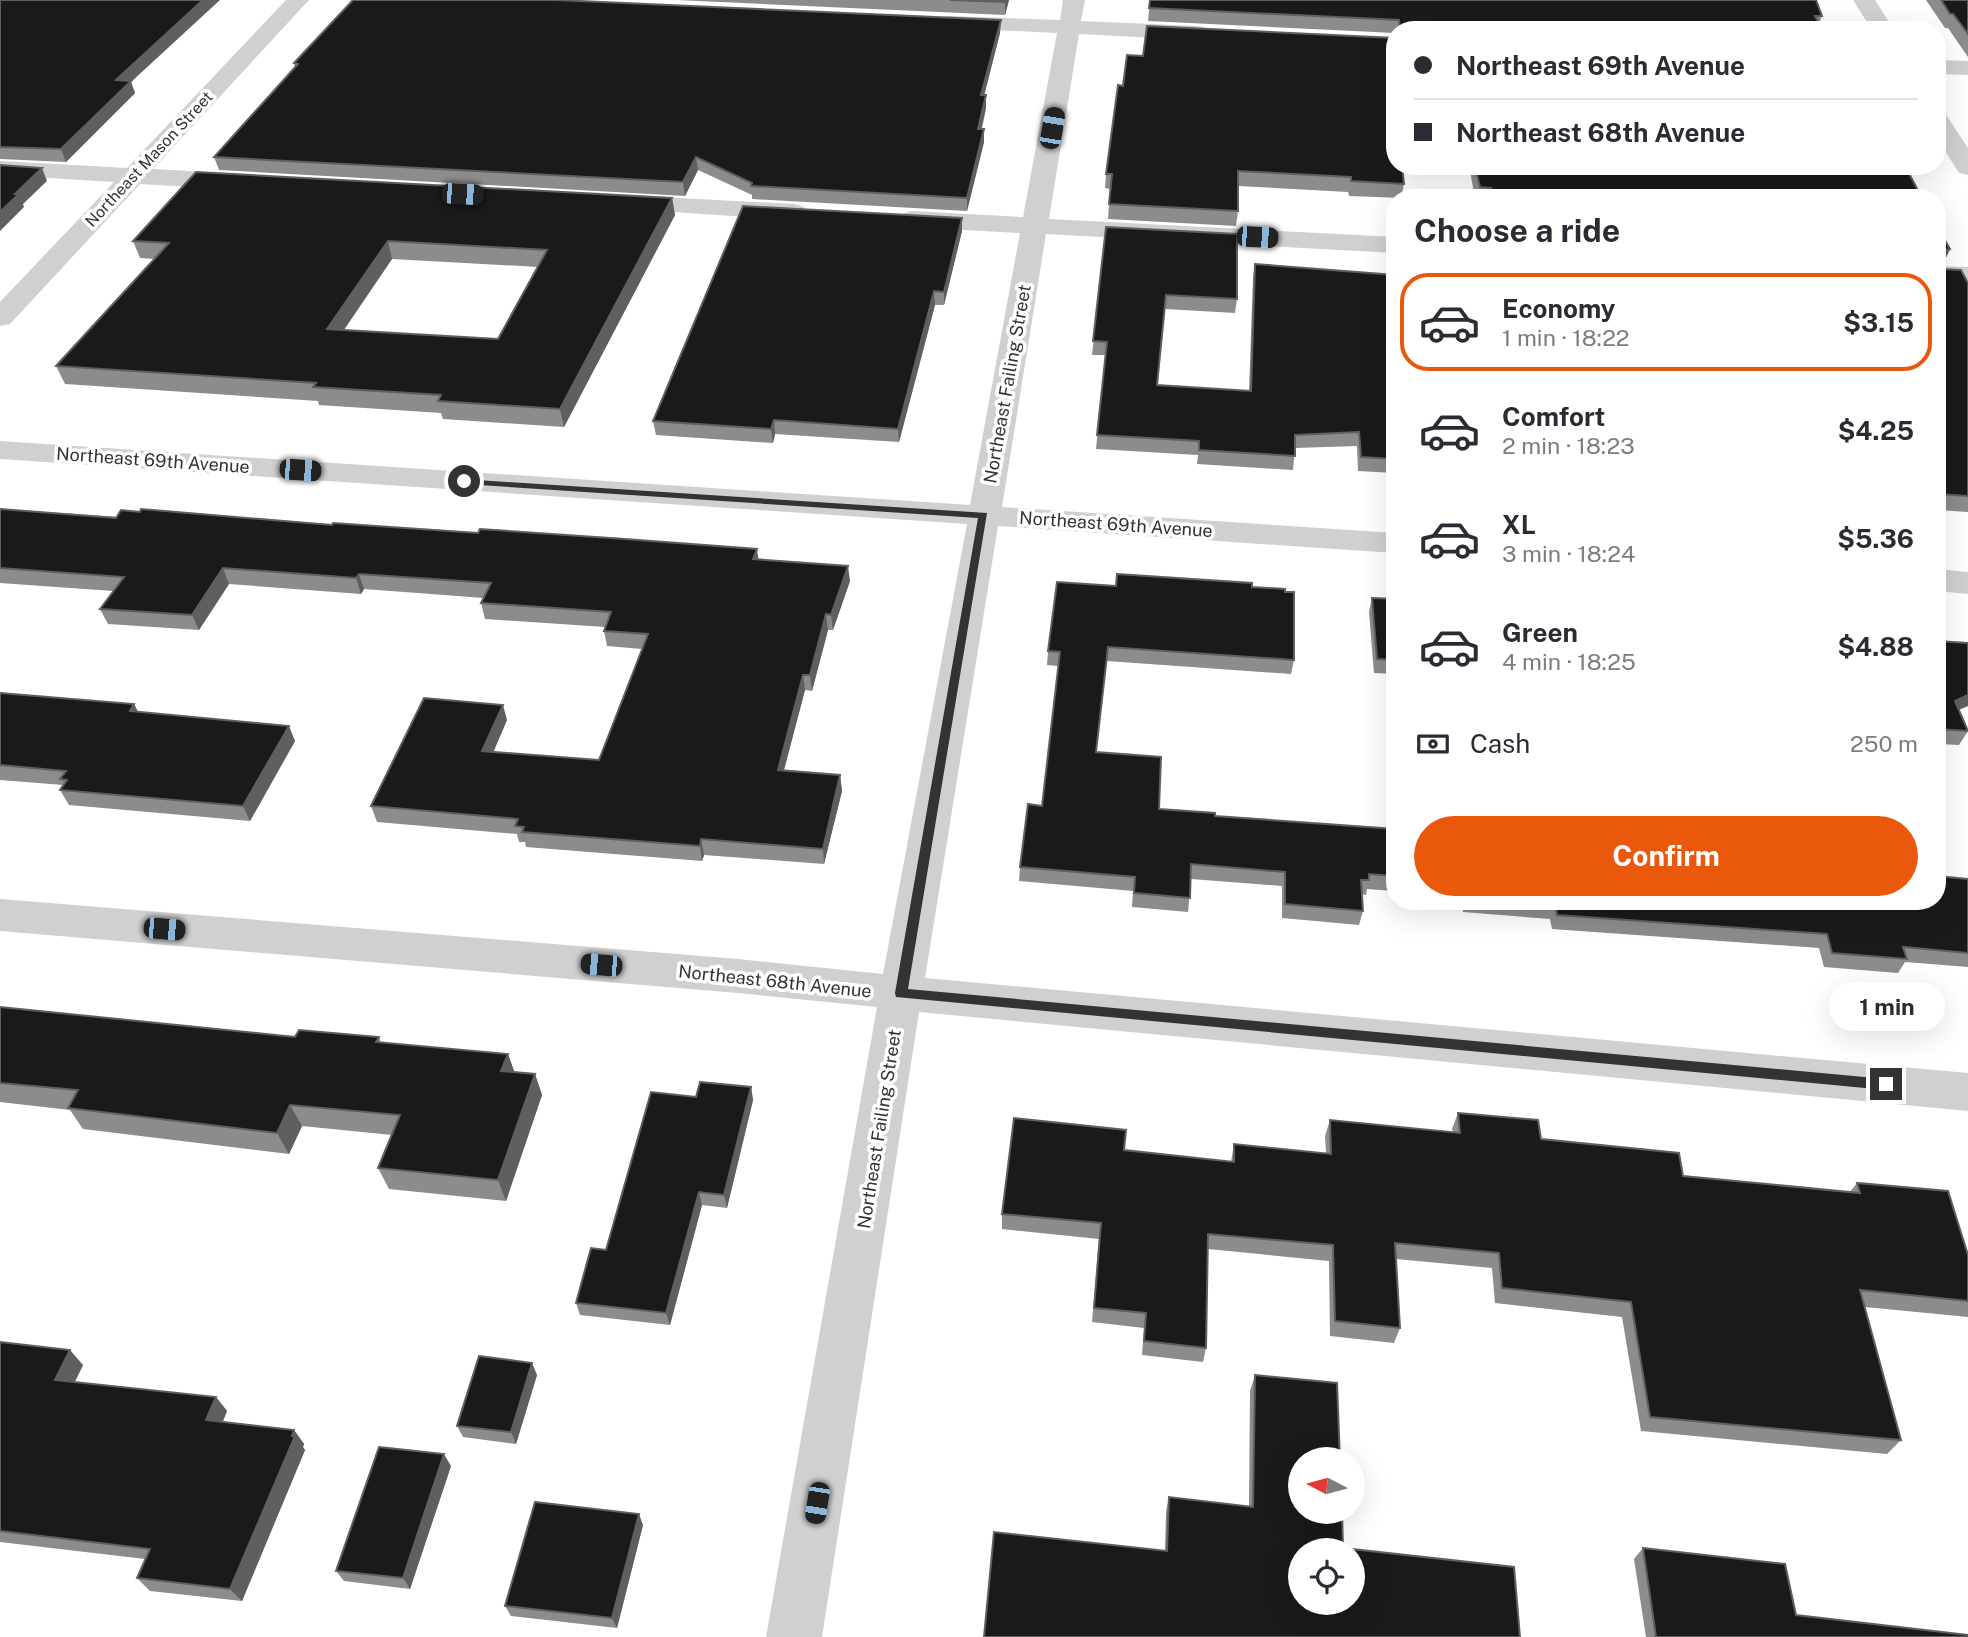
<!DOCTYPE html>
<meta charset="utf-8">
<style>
body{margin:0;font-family:"Public Sans",sans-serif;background:#f2f2f3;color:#2b2b33;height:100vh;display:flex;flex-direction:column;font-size:26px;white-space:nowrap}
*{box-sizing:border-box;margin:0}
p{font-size:23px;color:#7c7c81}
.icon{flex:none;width:38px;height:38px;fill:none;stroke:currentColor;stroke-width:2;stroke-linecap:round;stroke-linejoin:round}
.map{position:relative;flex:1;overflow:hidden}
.panel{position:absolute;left:1386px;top:189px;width:560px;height:721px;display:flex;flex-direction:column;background:#fff;border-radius:28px;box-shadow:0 7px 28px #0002}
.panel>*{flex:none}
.top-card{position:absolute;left:1386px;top:21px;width:560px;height:154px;border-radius:28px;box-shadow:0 7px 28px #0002;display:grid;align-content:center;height:154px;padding:0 28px;background:#fff}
.needle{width:46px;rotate:276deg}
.tools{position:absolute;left:1288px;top:1447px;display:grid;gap:14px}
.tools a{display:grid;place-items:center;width:77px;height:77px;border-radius:50%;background:#fff;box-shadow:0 7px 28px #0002;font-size:35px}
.end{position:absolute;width:32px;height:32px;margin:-16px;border:9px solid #333;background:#fff;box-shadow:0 0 0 4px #fff}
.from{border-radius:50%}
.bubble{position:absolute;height:49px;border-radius:24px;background:#fff;box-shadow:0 7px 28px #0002;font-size:23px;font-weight:700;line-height:49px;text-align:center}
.car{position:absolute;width:21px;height:42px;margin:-21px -10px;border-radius:9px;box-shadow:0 0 5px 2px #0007;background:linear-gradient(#222 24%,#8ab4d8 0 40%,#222 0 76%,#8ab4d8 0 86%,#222 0)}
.top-card b{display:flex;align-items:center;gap:24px;height:66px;font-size:26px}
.top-card b+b{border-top:2px solid #e1e1e2}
.top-card i{width:18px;height:18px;background:#2b2b33}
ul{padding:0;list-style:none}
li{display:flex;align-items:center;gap:21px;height:98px;margin:0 14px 10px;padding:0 14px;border:4px solid transparent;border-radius:28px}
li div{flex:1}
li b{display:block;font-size:26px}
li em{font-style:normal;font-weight:700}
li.current{border-color:#ea580c}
li>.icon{width:63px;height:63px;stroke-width:1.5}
h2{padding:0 28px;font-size:32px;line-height:84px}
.pay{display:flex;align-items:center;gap:18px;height:77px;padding:0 28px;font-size:26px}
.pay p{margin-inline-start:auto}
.primary-button{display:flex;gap:14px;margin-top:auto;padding:14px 28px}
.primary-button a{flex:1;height:80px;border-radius:42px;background:#ea580c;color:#fff;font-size:28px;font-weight:700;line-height:80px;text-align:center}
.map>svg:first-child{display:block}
</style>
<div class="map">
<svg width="1968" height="1637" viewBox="0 0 1968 1637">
<rect width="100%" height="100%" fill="#fff"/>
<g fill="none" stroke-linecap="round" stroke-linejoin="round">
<path fill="#d0d0d0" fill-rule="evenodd" d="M286,0H309L153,169L243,174L252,177L256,182L252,187L243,190L140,184L10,324L0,326V302L114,182L0,175V161L127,168Z
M1063,0H1085L1081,21L1197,26L1205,28L1208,33L1205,38L1197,40L1079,34L1049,219L1395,237V253L1046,234L1002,507L1395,533V553L998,526L925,978L1968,1073V1111L919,1012L822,1637H766L877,1007L738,993L0,931V899L738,959L883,974L967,524L0,459V441L970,505L1020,233L911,227L902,224L898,219L902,214L911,211L1023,217L1057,33L949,28L941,27L938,22L941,17L949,16L1060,20Z
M1853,0H1875L1894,30H1872Z
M1937,60L1968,61V75L1937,74Z
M1937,111L1945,113L1968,148V175L1959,173L1937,138Z
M621,195L795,204L804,207L808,212L804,217L795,220L612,208L608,203L612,198Z
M1937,266L1968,267V283L1937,282Z
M1937,569L1968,572V594L1937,591Z"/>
</g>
<path fill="#8c8c8c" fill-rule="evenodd" d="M0,0L131,82L135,93L66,162L0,159Z
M677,0H1009L1005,15Z
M1150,0L1822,16L1819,23L1823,30H1395V33L1148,21Z
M1926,0H1968V57L1948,28H1945Z
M1000,33L984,95H986V108L982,129L984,142L967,211L752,199V195L698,170L685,196L219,170L214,157L295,67L294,63Z
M1392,65L1404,184L1401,198L1349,196L1348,192L1238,186V211L1236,226L1108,219L1110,189L1105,188L1106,174L1123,86Z
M1469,166H1905L1922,198H1475Z
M672,198L675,215L564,427L443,419L441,413L319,405L318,401L65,384L56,366L154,259L140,258L133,241ZM392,259L538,267L498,339L344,330Z
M1937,226L1950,249L1943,264H1942V269L1968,283V512L1937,510Z
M1106,227L1237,299L1235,313L1165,309L1157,385L1249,391L1253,277L1255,264L1395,275V473L1358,471L1357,446L1295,448L1293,470L1197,464L1198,455L1096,449L1105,355H1092Z
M962,231L944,305H935L899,442L775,434L773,443L656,435L653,421Z
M0,509L758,559L850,581L833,630H828L812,691L805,690L784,770L840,775L842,791L824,864L704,855L702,861L526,847L525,842H519L517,834L377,822L371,806L507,720L493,752L599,760L642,649L607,646L604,631L605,627L485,619L481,603L484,598L364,589L361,594L229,584L199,630L108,624L100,609L113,591L0,583Z
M1116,586L1252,587L1294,660L1291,674L1107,661L1096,752L1159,809L1215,816L1395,829V891L1367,889L1366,895L1362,894L1363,911L1359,925L1282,918V886L1191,879L1188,912L1132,907L1133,891L1019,881L1020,867L1042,806L1058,666L1047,665L1048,651Z
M1372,598L1395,599V674L1374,673L1369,612Z
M1937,641L1959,710L1968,731L1959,745L1937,744Z
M0,693L134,704L138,712L295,741L250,821L69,805L60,790L63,785L0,780Z
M1968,879V967L1905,962L1898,973L1824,967L1819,948L1552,929L1550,919L1463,912L1462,901H1937Z
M0,1007L295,1037H379L381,1043L508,1054L514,1072L535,1074L542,1095L506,1201L389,1189L378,1168L392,1135L302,1126L289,1154L83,1129L70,1110L0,1102Z
M751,1087L753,1100L727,1208L702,1205L670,1325L580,1315L576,1303L696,1097Z
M1458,1113L1541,1139L1683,1176L1850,1192L1857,1183L1968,1255V1317L1865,1307L1901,1440L1887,1454L1641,1431L1622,1317L1495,1303L1492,1268L1396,1259L1400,1328L1394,1343L1330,1336L1329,1261L1208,1249L1206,1348L1203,1362L1142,1355L1144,1328L1092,1322L1099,1239L1002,1229V1214L1124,1150L1231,1162L1234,1144L1326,1154L1325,1136L1330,1120L1453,1132L1452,1129Z
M0,1342L83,1365L75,1382L216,1397L227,1411L223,1422L294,1430L304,1444L303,1447L305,1450L242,1601L150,1591L137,1578L145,1559L0,1542Z
M537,1375L516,1444L463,1437L457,1426Z
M1255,1375L1343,1548L1165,1550L1166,1512L1169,1497L1249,1506L1250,1391Z
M451,1466L410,1589L344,1581L336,1571Z
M643,1525L617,1628L511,1616L505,1606Z
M1643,1548L1796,1615L1968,1637H1646L1634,1559Z"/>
<path fill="#5f5f5f" d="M203,0H220L131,82L135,93L66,162L61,149L116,80Z
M1006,0H1009L1005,15V2Z
M1001,20L1000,33L981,108V95Z
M1395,51V64L1388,65L1391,52Z
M986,95V108L978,142V129Z
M984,129V142L967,211V198Z
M696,157L698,170L685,196L683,182Z
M42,168L47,181L23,204L24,207L0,231V212L15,194Z
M672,198L675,215L564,427L560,409Z
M962,218V231L944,305V292Z
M388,241L392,259L332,347L327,329Z
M1950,249L1943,264L1937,265L1941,251Z
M934,291L935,305L899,442L898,429Z
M774,420L775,434L773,443L771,429Z
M757,549L759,564L753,559Z
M848,566L850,581L833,630L831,615Z
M223,568L229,584L199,630L192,615Z
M359,574L364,589L361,594L356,578Z
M826,614L828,630L812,691L810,675Z
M803,675L805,690L780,785L778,770Z
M1968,695V706L1947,715L1955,701Z
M134,704L142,720L130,711Z
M503,705L507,720L487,767L482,751Z
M289,726L295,741L250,821L243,806Z
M840,775L842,791L824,864L823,849Z
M701,839L704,855L702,861L700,846Z
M508,1054L516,1076L501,1071Z
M535,1074L542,1095L506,1201L498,1180Z
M751,1087L753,1100L727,1208L724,1195Z
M290,1105L302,1126L289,1154L277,1133Z
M699,1192L702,1205L670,1325L666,1313Z
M70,1350L83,1365L68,1395L55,1380Z
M532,1363L537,1375L516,1444L511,1432Z
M216,1397L227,1411L217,1434L206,1420Z
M294,1430L304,1444L303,1447L305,1450L242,1601L230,1589Z
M444,1454L451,1466L410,1589L403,1578Z
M639,1514L643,1525L617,1628L612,1618Z"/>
<path fill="#1a1a1a" stroke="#5f5f5f" stroke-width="2" fill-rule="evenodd" d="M0,0H203L116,80L131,81L61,149L0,147Z
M353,0H557L1001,20L981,95H986L978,129H984L967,198L751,186L752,183L696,157L683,182L214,157L298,64L294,63Z
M950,0H1006L1005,2Z
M1150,0H1816L1822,16H1815L1823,30H1400L1399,20L1149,8Z
M1941,0H1968V34L1953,14H1950Z
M1147,26L1395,38V51L1391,52L1395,92V166H1402L1404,184L1351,181V177L1238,171V211L1109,204L1112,174H1106L1118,85L1123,86L1127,55L1143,56Z
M0,165L42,168L15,194H19L0,212Z
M1475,166H1905L1922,198H1493L1491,188L1480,187Z
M196,172L672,198L560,409L438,401L441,395L313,387L316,383L56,366L169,243L133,241ZM388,241L547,250L498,339L327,329Z
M743,206L962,218L944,292L934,291L898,429L774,420L771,429L653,421Z
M1937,226L1950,249L1941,251L1942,269L1961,270L1968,283V496L1937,494Z
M1106,227L1237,234V299L1166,295L1157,385L1251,391L1255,264L1395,275V459L1361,457L1359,432L1295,435V456L1199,450V441L1097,435L1107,342L1093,341Z
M0,509L116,518L121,510L140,512L141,509L332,525L333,523L478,533L480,529L625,539L757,549L753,559L848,566L831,615L826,614L810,675H803L778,770L840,775L823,849L701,839L700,846L522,832L524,827L515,826L518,819L371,806L424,698L503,705L482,751L599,760L648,634L604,631L611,612L481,603L491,583L359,574L356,578L223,568L192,615L100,609L124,577L0,568Z
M1117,574L1252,583V587L1285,589V592H1294V660L1108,647L1096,752L1161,757L1159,809L1215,813V816L1395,829V876L1369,874V880H1361L1363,911L1285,904V872L1191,864L1190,898L1134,893L1135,877L1020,867L1028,804L1042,806L1060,652L1048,651L1057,582L1116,586Z
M1372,598L1395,599V660L1377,659Z
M1937,641L1968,643V695L1955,701L1968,731L1937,729Z
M0,693L134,704L130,711L289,726L243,806L60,790L67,780L60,779L66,771L0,765Z
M1937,876L1968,879V953L1903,947L1907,959L1832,953L1827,934L1557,915L1555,904L1514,901H1937Z
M0,1007L295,1037L299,1030L379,1037L376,1042L508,1054L501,1071L535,1074L498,1180L378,1168L400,1115L290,1105L277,1133L68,1108L78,1090L0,1083Z
M700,1082L751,1087L724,1195L699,1192L666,1313L576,1303L591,1248L606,1250L651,1092L696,1097Z
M1458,1113L1538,1120L1541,1139L1679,1153L1683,1176L1860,1193L1857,1183L1948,1191L1968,1255V1301L1860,1290L1901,1440L1650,1417L1631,1302L1502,1288L1499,1253L1395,1243L1400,1328L1335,1321L1333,1245L1208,1234L1206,1348L1144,1341L1146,1313L1094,1308L1101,1223L1002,1214L1014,1118L1126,1130L1124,1150L1234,1162V1144L1331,1154L1330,1120L1460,1133Z
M0,1342L70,1350L55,1380L216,1397L206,1420L294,1430L292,1436H295L230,1589L137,1578L150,1549L0,1531Z
M479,1356L532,1363L511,1432L457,1426Z
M1255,1375L1337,1383L1340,1460H1300V1512H1342L1343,1548L1514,1567L1520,1637H984L994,1532L1167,1551L1169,1497L1253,1507ZM1300,1550H1353V1603H1300Z
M379,1447L444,1454L403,1578L336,1571Z
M535,1502L639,1514L612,1618L505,1606Z
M1643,1548L1785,1564L1796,1615L1968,1635V1637H1656Z"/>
<path fill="#333" d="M461,479L987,513L908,989L1886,1079L1892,1084L1886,1090L896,997L895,993L978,518L464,484L461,483Z"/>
<g text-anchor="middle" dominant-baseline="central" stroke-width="7" stroke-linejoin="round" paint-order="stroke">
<g font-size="16" fill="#333" stroke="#fff">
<text transform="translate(149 159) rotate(-47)">Northeast Mason Street</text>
</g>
<g font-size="18" fill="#333" stroke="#fff">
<text transform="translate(1007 384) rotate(-80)">Northeast Failing Street</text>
<text transform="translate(153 460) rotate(4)">Northeast 69th Avenue</text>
<text transform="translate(1116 524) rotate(4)">Northeast 69th Avenue</text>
<text transform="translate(775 981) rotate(6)">Northeast 68th Avenue</text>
<text transform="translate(879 1129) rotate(-81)">Northeast Failing Street</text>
</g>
</g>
</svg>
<div class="tools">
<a><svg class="needle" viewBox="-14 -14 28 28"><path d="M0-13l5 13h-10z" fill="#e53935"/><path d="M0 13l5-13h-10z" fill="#7c7c81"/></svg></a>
<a><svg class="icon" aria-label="locate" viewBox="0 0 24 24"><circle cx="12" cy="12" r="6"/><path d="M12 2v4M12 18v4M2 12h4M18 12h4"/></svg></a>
</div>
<i class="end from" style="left:464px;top:481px"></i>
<i class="end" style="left:1886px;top:1084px"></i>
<div class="bubble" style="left:1829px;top:982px;width:116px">1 min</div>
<i class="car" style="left:1052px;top:128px;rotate:10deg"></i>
<i class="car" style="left:462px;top:194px;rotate:93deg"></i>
<i class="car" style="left:1257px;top:237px;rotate:93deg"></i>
<i class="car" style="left:300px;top:470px;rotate:94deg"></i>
<i class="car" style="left:164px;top:929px;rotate:95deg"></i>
<i class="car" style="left:601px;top:965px;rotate:275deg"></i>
<i class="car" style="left:817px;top:1503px;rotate:189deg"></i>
<div class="top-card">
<b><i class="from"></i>Northeast 69th Avenue</b>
<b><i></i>Northeast 68th Avenue</b>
</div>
<section class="panel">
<h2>Choose a ride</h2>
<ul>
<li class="current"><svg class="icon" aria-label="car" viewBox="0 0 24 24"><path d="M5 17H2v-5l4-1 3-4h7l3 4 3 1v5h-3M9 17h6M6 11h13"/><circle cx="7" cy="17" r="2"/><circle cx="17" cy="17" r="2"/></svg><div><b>Economy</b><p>1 min · 18:22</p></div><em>$3.15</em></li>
<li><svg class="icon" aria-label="car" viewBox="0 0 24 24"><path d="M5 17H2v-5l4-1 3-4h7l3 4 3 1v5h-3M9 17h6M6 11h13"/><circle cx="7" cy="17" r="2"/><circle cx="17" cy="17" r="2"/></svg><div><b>Comfort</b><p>2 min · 18:23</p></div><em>$4.25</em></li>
<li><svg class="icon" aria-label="car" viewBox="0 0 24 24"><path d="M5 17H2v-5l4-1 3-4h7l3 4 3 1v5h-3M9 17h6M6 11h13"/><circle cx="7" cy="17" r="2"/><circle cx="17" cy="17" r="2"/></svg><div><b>XL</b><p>3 min · 18:24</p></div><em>$5.36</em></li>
<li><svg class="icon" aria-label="car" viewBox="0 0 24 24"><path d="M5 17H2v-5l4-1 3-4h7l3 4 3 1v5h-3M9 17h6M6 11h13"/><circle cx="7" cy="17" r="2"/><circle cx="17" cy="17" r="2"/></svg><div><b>Green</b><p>4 min · 18:25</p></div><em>$4.88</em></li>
</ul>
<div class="pay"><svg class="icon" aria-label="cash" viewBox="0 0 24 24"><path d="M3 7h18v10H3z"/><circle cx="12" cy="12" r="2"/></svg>Cash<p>250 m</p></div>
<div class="primary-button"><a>Confirm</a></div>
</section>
</div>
